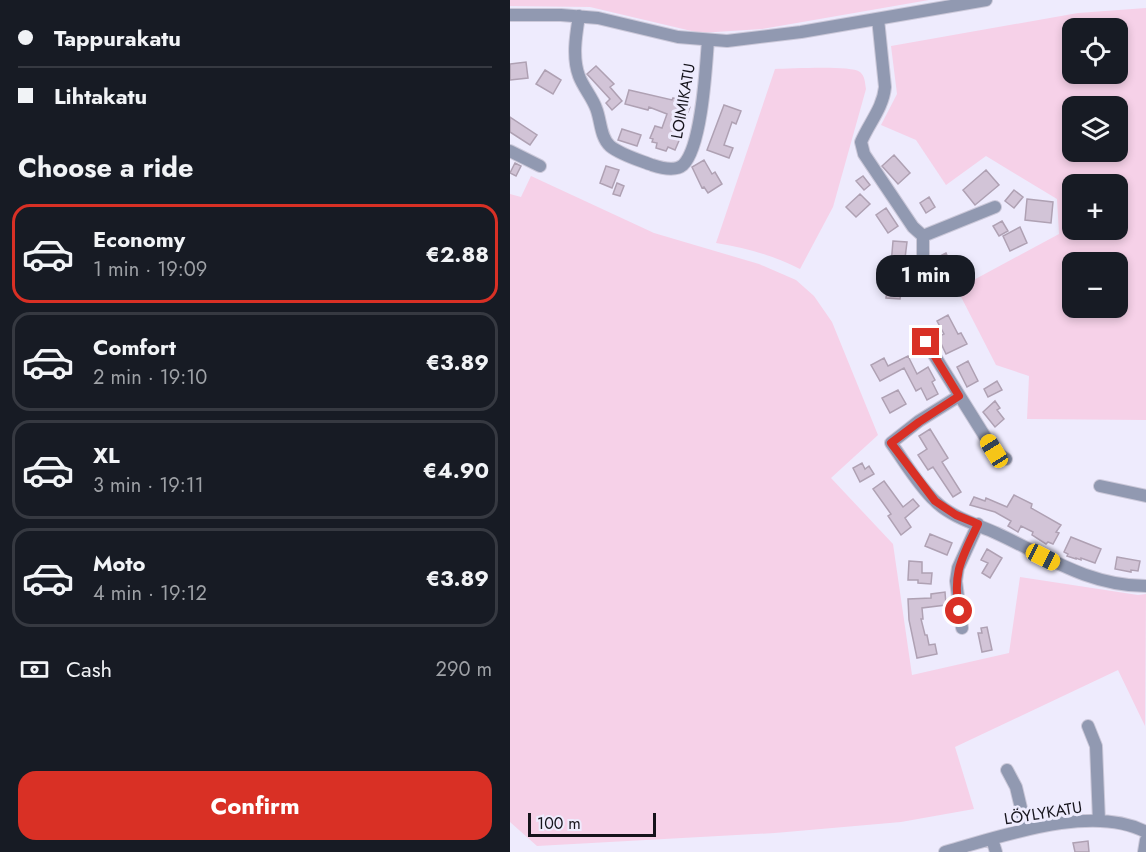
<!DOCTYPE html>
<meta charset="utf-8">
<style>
body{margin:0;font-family:Jost,sans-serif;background:#20242c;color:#f1f3f6;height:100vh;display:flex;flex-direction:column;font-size:22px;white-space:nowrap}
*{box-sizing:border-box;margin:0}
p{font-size:20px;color:#9ea1a6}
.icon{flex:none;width:33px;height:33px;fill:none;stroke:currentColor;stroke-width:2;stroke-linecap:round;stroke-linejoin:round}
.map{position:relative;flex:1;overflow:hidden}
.side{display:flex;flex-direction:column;background:#171b24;width:510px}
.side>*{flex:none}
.top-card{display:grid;align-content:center;height:132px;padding:0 18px;background:#171b24}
.controls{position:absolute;left:552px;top:18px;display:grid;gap:12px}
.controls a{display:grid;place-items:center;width:66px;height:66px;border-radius:12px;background:#171b24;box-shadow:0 3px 9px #0003;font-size:30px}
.scale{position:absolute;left:18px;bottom:15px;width:128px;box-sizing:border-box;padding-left:6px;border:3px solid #15131b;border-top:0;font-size:16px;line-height:21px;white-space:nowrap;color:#15131b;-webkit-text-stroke:4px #eeebfd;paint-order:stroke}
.end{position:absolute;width:27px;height:27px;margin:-14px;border:8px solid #d93025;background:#fff;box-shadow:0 0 0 3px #fff}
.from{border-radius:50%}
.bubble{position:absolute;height:42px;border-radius:18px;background:#171b24;box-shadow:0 3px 9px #0003;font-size:20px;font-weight:700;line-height:42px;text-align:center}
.car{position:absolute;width:18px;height:36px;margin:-18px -9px;border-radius:8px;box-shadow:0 0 4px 2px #0007;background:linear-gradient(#f5c518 24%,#345 0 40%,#f5c518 0 76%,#345 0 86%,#f5c518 0)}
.top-card b{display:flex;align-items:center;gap:21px;height:57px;font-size:22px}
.top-card b+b{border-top:2px solid #363941}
.top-card i{width:15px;height:15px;background:#f1f3f6}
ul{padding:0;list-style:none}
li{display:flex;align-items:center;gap:18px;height:99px;margin:0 12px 9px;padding:0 6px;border:3px solid #363941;border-radius:18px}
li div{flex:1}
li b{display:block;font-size:22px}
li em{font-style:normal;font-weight:700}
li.on{border-color:#d93025}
li>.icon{width:54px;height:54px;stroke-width:1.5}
h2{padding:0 18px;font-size:27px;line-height:72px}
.pay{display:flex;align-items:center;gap:15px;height:66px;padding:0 18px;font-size:22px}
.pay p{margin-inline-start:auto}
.primary-button{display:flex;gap:12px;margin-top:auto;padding:12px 18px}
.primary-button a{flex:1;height:69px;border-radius:18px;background:#d93025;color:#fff;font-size:24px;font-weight:700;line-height:69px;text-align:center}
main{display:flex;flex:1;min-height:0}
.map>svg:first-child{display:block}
</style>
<main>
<section class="side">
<div class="top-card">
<b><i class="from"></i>Tappurakatu</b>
<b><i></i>Lihtakatu</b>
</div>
<h2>Choose a ride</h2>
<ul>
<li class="on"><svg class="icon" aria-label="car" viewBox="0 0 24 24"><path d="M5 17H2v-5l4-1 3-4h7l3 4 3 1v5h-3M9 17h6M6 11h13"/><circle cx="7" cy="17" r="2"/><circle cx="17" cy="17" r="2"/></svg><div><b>Economy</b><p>1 min · 19:09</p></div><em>€2.88</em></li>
<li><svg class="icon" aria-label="car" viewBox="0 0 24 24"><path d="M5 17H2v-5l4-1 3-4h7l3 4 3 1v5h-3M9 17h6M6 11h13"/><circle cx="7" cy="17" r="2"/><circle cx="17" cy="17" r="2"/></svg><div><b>Comfort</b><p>2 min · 19:10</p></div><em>€3.89</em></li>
<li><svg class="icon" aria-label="car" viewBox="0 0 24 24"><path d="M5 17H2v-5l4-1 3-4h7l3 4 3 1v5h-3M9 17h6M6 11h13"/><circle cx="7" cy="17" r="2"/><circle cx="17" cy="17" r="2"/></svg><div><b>XL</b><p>3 min · 19:11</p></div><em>€4.90</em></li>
<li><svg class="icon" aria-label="car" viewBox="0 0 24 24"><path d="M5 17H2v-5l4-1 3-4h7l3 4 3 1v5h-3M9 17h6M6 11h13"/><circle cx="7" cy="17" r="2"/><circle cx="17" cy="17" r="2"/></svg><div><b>Moto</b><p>4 min · 19:12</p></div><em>€3.89</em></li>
</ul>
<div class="pay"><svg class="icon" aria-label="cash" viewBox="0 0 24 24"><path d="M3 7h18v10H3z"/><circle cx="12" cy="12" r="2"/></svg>Cash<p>290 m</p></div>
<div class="primary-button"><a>Confirm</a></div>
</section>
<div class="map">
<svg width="636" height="852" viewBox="0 0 636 852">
<rect width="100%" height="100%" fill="#eeebfd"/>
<path fill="#f6d1e8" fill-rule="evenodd" d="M0,0H419L252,29L190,33L80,7L0,6Z
M636,8V420L517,419L519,376L486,365L447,289L549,234L547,199L476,156L436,185L406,140L371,125L387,94L381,46L568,13ZM608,28V74H562V28ZM608,106V152H562V106ZM562,184H608V230H562ZM562,262H608V308H562Z
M265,69C280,69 340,65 350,72C355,76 355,83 356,89L323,207L290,269C262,255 236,248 206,243Z
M21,176L144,233L249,264L286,280L304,296L322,322L368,435L321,478L383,544L402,675L499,653L510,577L628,595L636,594L635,726L608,670L445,747L464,809L391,822L265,833L27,846L0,822V194L11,197Z"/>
<path fill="#d2c4d7" stroke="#afa1b3" stroke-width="1.5" d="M16,62L18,78L0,80V64Z
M86,66L104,84L100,87L112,101L102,110L96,103L100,99L77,74Z
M35,70L51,80L43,94L26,84Z
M119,90L162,100L163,98L172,101L170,104L180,107L176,117L169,114L164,129V133L171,136L165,150L158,147L156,151L146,148L147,143L142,142L143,139L140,138L145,126L152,128L157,114L139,107L138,110L115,104Z
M214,105L231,111L226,124L222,122L214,145L223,148L219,158L197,150Z
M0,117L27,135L20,145L0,132Z
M112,129L131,135L127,146L108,140Z
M384,155L400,173L388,184L372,166Z
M194,160L202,174L205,172L212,184L198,193L194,187L192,188L182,167Z
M5,163L11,166L6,176L0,173Z
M96,166L109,170L102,188L90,183Z
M476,170L489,185L465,205L453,190Z
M353,176L360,185L354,190L346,181Z
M107,183L114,186L110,196L103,194Z
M504,190L513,197L504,208L495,201Z
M350,194L360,204L346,217L336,207Z
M419,197L425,207L416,213L410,203Z
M517,199L543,202L541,223L515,220Z
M376,208L388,226L378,233L366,215Z
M492,221L498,231L489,236L483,226Z
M510,227L517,243L500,251L493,236Z
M383,241L397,242L390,299L376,298L378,277H380Z
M436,253L443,269L431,274L424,259Z
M438,315L448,334L451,333L457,344L436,354L428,337L434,334L427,321Z
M398,356L407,374L418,367L425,380L422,382L428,394L417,400L411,388L406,391L394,368L370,381L361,365L374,358L378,366Z
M458,361L468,381L457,387L447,367Z
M487,381L492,390L478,397L474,389Z
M388,390L396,404L380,413L372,398Z
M485,401L490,408L487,410L494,419L485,427L473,412Z
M420,429L438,458L432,462L451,492L443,497L423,467L418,470L408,455L417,449L409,436Z
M352,463L355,469L359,466L364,474L350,482L343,468Z
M374,481L393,507L403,499L409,506L395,518L401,527L391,535L378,516L381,514L363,489Z
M504,495L522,504L521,508L551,525L546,532L549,533L543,544L538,542L536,544L522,535L523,532L511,526L508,532L498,526L501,521L485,512L460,505L464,497L475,501L476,498L497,507Z
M420,534L442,543L437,555L415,546Z
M561,537L591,549L585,563L571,558V560L566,558V559L557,556L558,554L554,552Z
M477,549L492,558L480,578L472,573L478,563L471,560Z
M607,557L630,561L628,571L621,570V572L605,569Z
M399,561L412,562V573H422L421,584L408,583V580H398Z
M435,592L436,605L412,608L413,619H411L415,635H417L419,645L425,644L427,654L407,658L399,620L398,599L421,598V594Z
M477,627L482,650L472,652L468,633H472L471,628Z
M578,841L579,852H565L563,843Z"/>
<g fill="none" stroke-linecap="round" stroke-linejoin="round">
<defs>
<path id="minor" d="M0,15H51L88,18L168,37L217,41L291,32L476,0
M69,16C66,35 62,57 69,76C73,87 82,97 86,108C91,120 90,137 100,146C111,155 129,160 142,165C151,168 165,172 173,165C192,147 196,66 198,40
M368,19L375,87C373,108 359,123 351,142L354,154L403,227L413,236V269L411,281
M0,151L30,166
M413,236L485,207
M416,342L484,451L496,459
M449,396L409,421L381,443C395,462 408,485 425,501C441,517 466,524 486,533C536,556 579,586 636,586
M590,486L636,496
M452,628L446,581L448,568L468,524
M578,726L586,746L589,821
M497,770L506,787L516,829
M482,839L486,852
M435,852C490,837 582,803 636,832
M634,852L636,840"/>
</defs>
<use href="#minor" stroke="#cbc8d9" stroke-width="14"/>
<use href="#minor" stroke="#9199b1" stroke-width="12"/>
</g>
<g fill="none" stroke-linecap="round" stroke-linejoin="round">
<path stroke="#d93025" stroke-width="8" d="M416,342L449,396L409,422L381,443L425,501L446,515L468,524C452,558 442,572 449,611"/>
</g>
<g text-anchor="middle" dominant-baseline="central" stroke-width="6" stroke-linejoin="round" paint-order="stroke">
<g font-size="16" fill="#15131b" stroke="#eeebfd">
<text transform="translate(173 101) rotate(-80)">LOIMIKATU</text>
<text transform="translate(533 813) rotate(-9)">LÖYLYKATU</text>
</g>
</g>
</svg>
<div class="controls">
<a><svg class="icon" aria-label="locate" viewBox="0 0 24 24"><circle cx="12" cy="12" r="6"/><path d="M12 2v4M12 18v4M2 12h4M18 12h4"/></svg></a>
<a><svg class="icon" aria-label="layers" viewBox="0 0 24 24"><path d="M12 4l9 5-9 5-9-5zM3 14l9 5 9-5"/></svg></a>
<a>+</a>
<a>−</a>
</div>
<div class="scale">100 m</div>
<i class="end from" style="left:449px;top:611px"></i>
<i class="end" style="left:416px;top:342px"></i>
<div class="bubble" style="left:366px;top:255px;width:99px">1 min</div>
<i class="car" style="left:484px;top:451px;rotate:328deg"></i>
<i class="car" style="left:533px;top:557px;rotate:117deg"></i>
</div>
</main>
